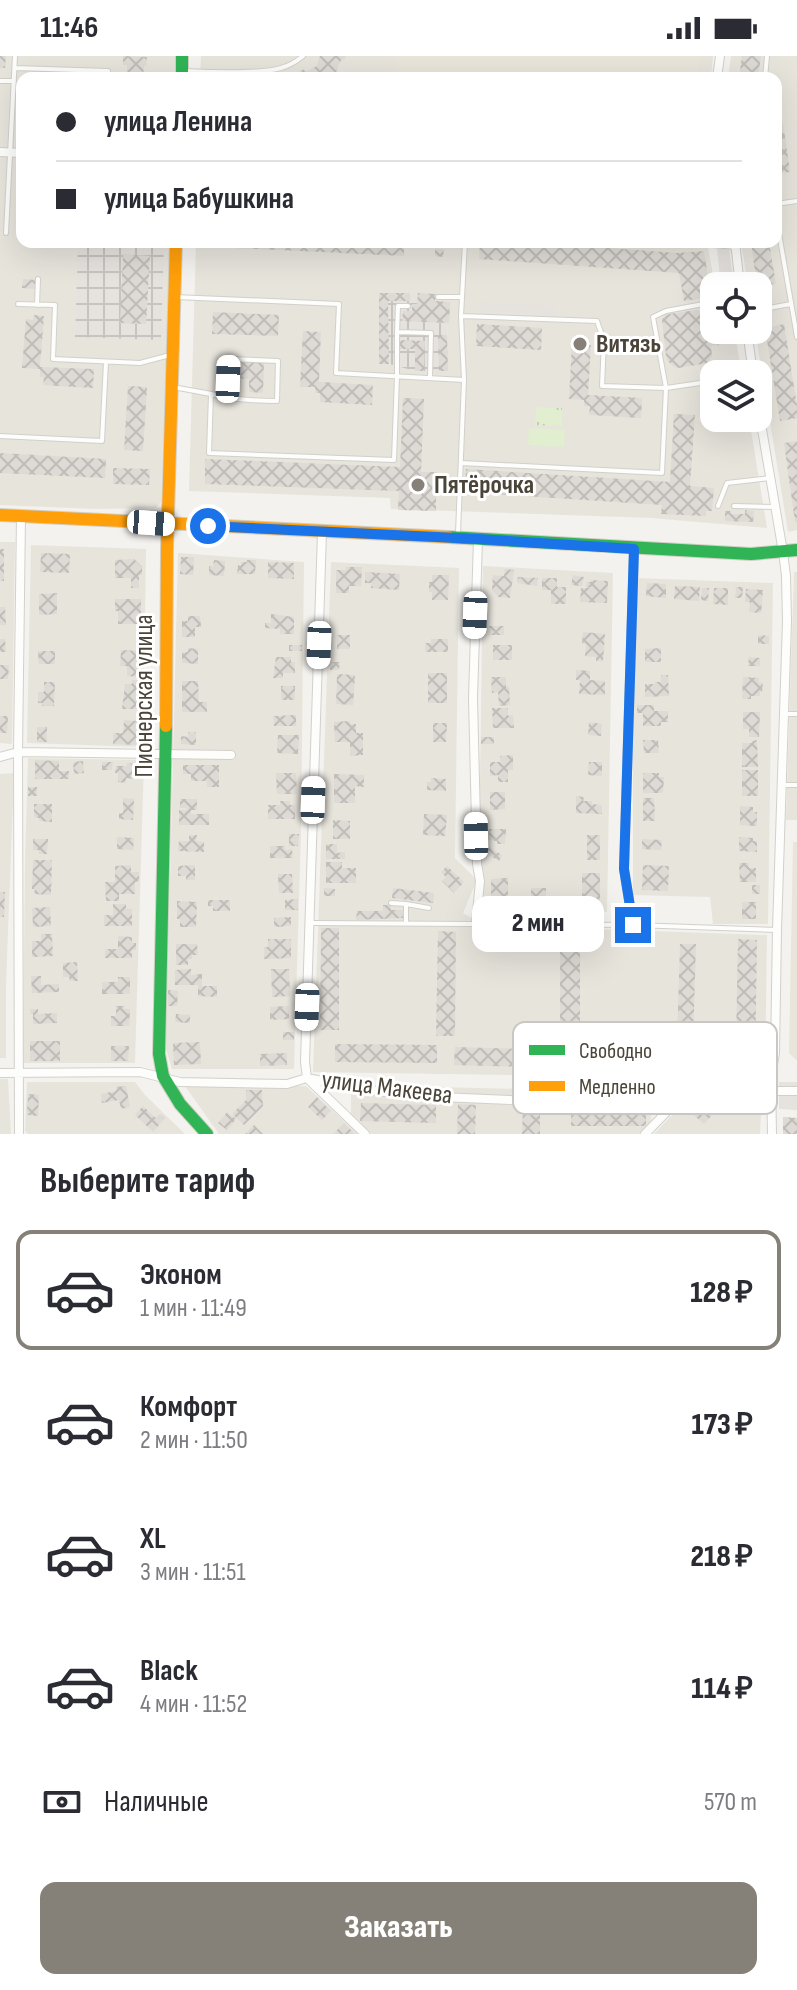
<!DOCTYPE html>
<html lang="ru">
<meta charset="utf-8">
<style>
body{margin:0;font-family:"Sofia Sans Condensed",sans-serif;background:#f2f2f3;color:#2b2b33;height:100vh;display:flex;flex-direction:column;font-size:30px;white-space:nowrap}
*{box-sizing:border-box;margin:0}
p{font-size:26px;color:#7c7c81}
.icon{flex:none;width:44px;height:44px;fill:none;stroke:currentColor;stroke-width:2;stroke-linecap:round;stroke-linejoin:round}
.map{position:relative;height:1078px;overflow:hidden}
.panel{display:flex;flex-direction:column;background:#fff;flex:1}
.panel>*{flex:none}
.hud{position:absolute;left:16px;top:16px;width:766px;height:176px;border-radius:16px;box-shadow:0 8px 32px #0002;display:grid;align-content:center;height:176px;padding:0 40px;background:#fff}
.tools{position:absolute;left:700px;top:216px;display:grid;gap:16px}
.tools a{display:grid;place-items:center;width:72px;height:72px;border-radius:16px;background:#fff;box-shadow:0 8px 32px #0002;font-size:40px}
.end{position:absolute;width:36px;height:36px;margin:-18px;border:10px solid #1a73e8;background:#fff;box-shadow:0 0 0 4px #fff}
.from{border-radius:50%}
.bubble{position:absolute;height:56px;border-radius:16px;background:#fff;box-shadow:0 8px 32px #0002;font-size:26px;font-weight:800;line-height:56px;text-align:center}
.car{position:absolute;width:24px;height:48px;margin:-24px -12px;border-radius:10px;box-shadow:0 0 6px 2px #0007;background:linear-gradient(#fff 24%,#345 0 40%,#fff 0 76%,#345 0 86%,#fff 0)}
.hud b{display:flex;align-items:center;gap:28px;height:76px;font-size:30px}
.hud b+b{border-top:2px solid #e1e1e2}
.hud i{width:20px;height:20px;background:#2b2b33}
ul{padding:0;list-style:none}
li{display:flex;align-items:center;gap:24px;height:120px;margin:0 16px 12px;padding:0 24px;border:4px solid transparent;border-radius:16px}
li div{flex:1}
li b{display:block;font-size:30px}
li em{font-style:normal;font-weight:800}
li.on{border-color:#868178}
li>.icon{width:72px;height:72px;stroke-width:1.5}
h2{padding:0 40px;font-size:36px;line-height:96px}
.pay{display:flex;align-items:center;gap:20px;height:88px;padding:0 40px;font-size:30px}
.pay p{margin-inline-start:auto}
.cta{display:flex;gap:16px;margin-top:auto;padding:16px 40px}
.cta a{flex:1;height:92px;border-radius:16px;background:#868178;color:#fff;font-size:32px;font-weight:800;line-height:92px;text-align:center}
.status{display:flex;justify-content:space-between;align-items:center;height:56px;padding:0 40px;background:#fff;direction:ltr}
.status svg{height:22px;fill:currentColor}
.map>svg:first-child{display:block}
</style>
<div class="status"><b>11:46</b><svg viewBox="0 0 49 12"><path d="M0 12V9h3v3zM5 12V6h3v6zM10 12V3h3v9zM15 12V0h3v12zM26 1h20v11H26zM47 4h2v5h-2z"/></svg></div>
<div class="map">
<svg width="797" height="1078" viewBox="0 0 797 1078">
<defs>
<pattern id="industrial-grid" width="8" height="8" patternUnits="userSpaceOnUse" patternTransform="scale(2)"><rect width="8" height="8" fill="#e6e2de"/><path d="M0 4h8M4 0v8" fill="none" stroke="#c7c3bf"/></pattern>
<pattern id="grass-tufts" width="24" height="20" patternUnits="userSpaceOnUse" patternTransform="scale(2)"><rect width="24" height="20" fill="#e1eecf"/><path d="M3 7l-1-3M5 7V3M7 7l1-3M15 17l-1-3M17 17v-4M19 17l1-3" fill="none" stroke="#c3cdb2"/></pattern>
<pattern id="building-cross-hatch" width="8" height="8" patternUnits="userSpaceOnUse" patternTransform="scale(2)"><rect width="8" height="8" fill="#dedbd6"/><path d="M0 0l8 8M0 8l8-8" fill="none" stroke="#c0bdb8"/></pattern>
</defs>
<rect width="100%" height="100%" fill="#f4f2ee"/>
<path fill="#e7e4dc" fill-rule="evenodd" d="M0,0H176L175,22H22V186H170L161,446L156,452L96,453L0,449Z
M201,0H713L711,22H200Z
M731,0H797V474L788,476L755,274H758V230H748L741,186H776V22H728Z
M196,186H707L715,230L714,274H734L742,318H714V362H749L767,472L651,462L391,453L390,442L189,435ZM379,238H435V245L450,246L447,279V314L415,315L389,308Z
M0,486H15L12,688L0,687Z
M31,489L146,493L143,691L27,687Z
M178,497L304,506L301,777L294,1013H172L166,993Z
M331,506L459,512L455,802L477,824L463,857L483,869L767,879L765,1023L313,1016Z
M483,510L613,517L607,856L558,853V866H541L535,863L484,856L481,799L479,794Z
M794,516H797V764H786Z
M637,522L773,527L768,868H713L710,841L633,839V685Z
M28,702L144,704L135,1007H23L25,805Z
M14,717L6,929V1002H0V718Z
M0,1023H8L11,1078H0Z
M27,1026H135L145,1039L185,1078H28L25,1075Z
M351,1029L656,1036L650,1068L640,1078H371L351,1060Z
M185,1030H306L358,1078H219Z
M695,1035H762L760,1078H654Z"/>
<path fill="url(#industrial-grid)" d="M78,186H164L161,284L75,281Z
M379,237L436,238V245L450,246L447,279L448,315H415L389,308H379Z"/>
<path fill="#eae5da" d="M398,0H700L697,22H394Z
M793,786H797V1005L789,997Z"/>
<path fill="url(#grass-tufts)" d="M536,351L562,352V370L535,369Z"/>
<path fill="#e1eecf" d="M529,372L565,374L564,391L528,389Z"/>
<path fill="#e6e3df" d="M729,192L734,230H721L717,193Z
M481,246L555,250L554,259L480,255Z
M779,1026H797V1054L779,1053Z"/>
<path fill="url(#building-cross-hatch)" d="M0,0H6L5,12H0Z
M123,0L147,1L146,10H144L143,22H128L127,9H123Z
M320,0H346L344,4L342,3L339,8L334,22H297L295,18L304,13L305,16L317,10Z
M742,0H761L758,22H739Z
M783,67L790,116L776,118V68Z
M19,159L22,160V181L19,180Z
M216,186H404V200L216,191Z
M480,186H528L677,197L704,195L711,241L684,245L679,217L479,203Z
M751,186H769L776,228L757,230Z
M435,193H444L443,201L435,200Z
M123,198L150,200L146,268L120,267Z
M23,223L36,224L35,233L22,232Z
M379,237H410V245H388L389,308H379Z
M418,237L436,238L435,245L450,246L449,267L402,265L403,255H412V248H417Z
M697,254L702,257L706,272L714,270V274H717L719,289L711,290L712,300L707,307L679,312L674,311L668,305L666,300L662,264L665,259L669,258Z
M213,256L279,259L278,280L212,278Z
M34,259L44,260L40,311L94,313L93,332L43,329L44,321H40V311V313L22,312L26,263L33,264Z
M477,268L542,272L541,294L476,290Z
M784,268L797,350V362L780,365L765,272Z
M303,275L321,276L319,326L373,329L372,349L320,346V337H315V331H300Z
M438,279H447L448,315H439Z
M400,284L425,285L424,315H415V293H400Z
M572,288L591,289L588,339L642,342L641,362L589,359L590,350H584V344L569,343Z
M233,306H264L263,337L249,336V323L232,322Z
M128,330L147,331L143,395L124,394Z
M403,342L424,343L421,416H437V423H446V436L436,435V455L398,454L399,435L205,428V403L400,411Z
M674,358L695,359L690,430L714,432L712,455H706V460L661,458L662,449L464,436L466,413L670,426Z
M797,385V466H795L784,387Z
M0,397L106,403L105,422L0,417Z
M113,412L150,413L149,429L113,428Z
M745,454L754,455L753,466L725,465V455H731V458H745Z
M0,493H4V525H0Z
M41,497L70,498L69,517L40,516Z
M181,501H194L193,519L180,518Z
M134,503L142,511V519H139V532H131V522H115V504Z
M214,504L225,505L224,520L209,519V510L213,511Z
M247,504H256L255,518H237L238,509H241V506H247Z
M268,506L294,507V523L268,522Z
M346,511H362L361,530H349V537H336V514H346Z
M505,513L514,514L510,542L498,541L492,534L493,519L504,520Z
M365,516L400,518L399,534L371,532V527H365Z
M432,519H449L448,544H432V536H429V526H432Z
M573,519L584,521L582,530L571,529Z
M518,521L538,522L537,530L517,527Z
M542,522H557V531H566V548H551V534H542Z
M591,524L608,525L607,547L580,546L581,532H591L586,531V526H591Z
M647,527L666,528V542L646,540Z
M675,530L700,531L699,545L674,543Z
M736,531H743L742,542H735Z
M702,532H709L708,545L701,544Z
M714,532H728V549L713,548Z
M746,533L763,534L761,557L749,556L750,546H745Z
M57,537V558L39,559V538Z
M115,543H141V568H118V555H115Z
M0,551H5L6,569H0Z
M271,558L294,561V578H280V573L265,572V567H271Z
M188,560H200L201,571H195V581H182V565H188Z
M489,570H504V579H488Z
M583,576L605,578L603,605H596V601L585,600L586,588H582Z
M337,579H350V593H337Z
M758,579L769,580V588H758Z
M0,583H5L6,596H0Z
M431,583H448V596H425V587H431Z
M289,589H302V595H289Z
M493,589H512V604H493Z
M188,592L198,593V608L182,607V596H188Z
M661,592V606H645V593Z
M121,594L140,595V609H137V621L127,620V610H120Z
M38,595H55V608H39Z
M276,601H291V606H295V617H283V622H273Z
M749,601L760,602V610H748Z
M330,606H340L339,614H330Z
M0,609H9L8,623H0Z
M576,614L590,615V624L605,625V639L579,638L580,624H576Z
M428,617H447V647H428Z
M337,618L355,619L353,649L336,648Z
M661,619H668L669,640L645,641V628H655V626H661Z
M491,621H506V631H509L510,649L499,650L498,636L492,637Z
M743,621L759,622V626L763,627L762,636H760V640H751V643H742Z
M132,624H138V640H143V653H122L125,628H132Z
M182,625H198L199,646H207V656H182Z
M44,626H55L54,650H42V647H38V636H44Z
M281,630H295V644H281Z
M637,649H654V655H668V666H661V670H643V657H637Z
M492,652H508V660L513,659L514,672H493Z
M743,656H760L759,681H749V673H743Z
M296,659V670H274L273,660Z
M0,660H8L7,677H0Z
M124,664L138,665L137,689L113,688V677H123Z
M350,665V668H356V677H363V699L350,700V686H335L334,666Z
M589,666L602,668L601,680L588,679Z
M433,667H447L446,686H433Z
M37,671H47V686H37Z
M188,676H196V689L181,688V680L188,681Z
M278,679H299L298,698L277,697Z
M481,681H494V688H481Z
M643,684H658L659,697H644Z
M757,684L758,711H742V687H752V685Z
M513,699V714H508V726H498V719L490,720V706H500V700Z
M35,704L59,705V715H69V723H35Z
M83,705L84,717L74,718L73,706Z
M102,706H113L112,714H102Z
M589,706H602V720L588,719Z
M127,707L136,708L135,723L126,722V727L118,726V717H115L116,710H127Z
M183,709H219V731H207V725H191V718H183Z
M742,714H758V740H742Z
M276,717H296L297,738H277Z
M643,717H659V721H664L663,737H643Z
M334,718L364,719V731L355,730V747H334Z
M431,722L446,723V735L427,734V726H431Z
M28,731H37V740H28Z
M490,736H505V753L490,754Z
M576,740L584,741L583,745H592V748L602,749V758L576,757Z
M123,742L134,743L133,764L119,763V757H123Z
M643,742H654L655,765H643Z
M180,743H197V754H191V758H209V769H179V754H186V752H180Z
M280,745H290V749H295V763H268V749H280Z
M34,748H52V766L39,765V762L34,761Z
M740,750L753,751V756H757V770L740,769Z
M424,758L447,759L445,780L423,779Z
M333,764L350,765V783H333Z
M489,773H506L505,788H497V785L488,784Z
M289,778H299L298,790H289Z
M189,779H197L196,785L204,786V796L178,795L179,785H189Z
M587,779H600V804H587Z
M117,781L134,782L133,794L117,793Z
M739,781L753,782V785H757V796L739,795Z
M33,783H48L47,798H39V794H33Z
M642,783L662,784L661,794L642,793Z
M326,788H337V797L345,796V803H326Z
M270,790H285V794L292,793L293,802H270Z
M489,791L502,799L499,805L486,797Z
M33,804H52L51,839L34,838L35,833H32Z
M326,806H342V812H356V827H326Z
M739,807H749V812H756V826H740Z
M131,809V816H139V825L135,826V838H119V845H106L105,826H115V810Z
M195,809V824H186V820H178V810Z
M643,809L669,810L668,835L642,834Z
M447,810L464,826L454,837L442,825L446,821L441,816Z
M582,817H600V846H582Z
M278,818H292L293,837H279Z
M508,822V844H491V823Z
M752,829H760V838H752Z
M324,832L335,833V840H324Z
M393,832L434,837L433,847L392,842Z
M531,832H546V845H531Z
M0,836H5L4,861H0Z
M298,843V854H285V844Z
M208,844H230V855H213V850H208Z
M177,845L197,846L196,871H180V863H177Z
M742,846H756V863H742Z
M113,848H126V853H132V870H104V859H113Z
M383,849H391V854H403V862L356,864L357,855H383Z
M50,851L51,870L33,871L32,852Z
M542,852H554L553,865L542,864Z
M291,861V870L274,871V862Z
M321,872H339V974H320Z
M438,875L456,876L455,980H436Z
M560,877H580V984H560Z
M41,878H52L53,900L32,901V885H41Z
M118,880L132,881V887H136V894H132V902H105V893H118Z
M268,883H291V902L264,903V891H268Z
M738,883L757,884L755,1014L705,1013V983L736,984Z
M176,888H197L198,899H192V903H188V909H176Z
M680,888H696L693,988H677Z
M77,906L78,925H70L69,921H63V907Z
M191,913V919L202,918V930H217V941L198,940V929H175V914Z
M271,913H289L290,940L272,941Z
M31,920H41V929L59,928V936L32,937Z
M118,921H130V938H102V926H118Z
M168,934L178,935L177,950H168Z
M116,950H124V953H130L129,970H111V960H116Z
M289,950V963L270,964V951Z
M30,953H38V958L57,957V967L33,968V958H31Z
M176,958L190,959V967L175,966Z
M283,976H294V984H283Z
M30,985H60V1005H30Z
M200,986L201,1008L174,1009L173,987Z
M335,988L437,989V1007L335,1006Z
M111,990H129L128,1005H111Z
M455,991L559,994L558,1012L454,1009Z
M287,997V1009L260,1010V998Z
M126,1030L130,1051L121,1053L119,1044L102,1047L101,1038L116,1035V1031Z
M246,1034H262L263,1050L244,1069L232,1058L246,1044Z
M28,1038L39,1039L38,1060L27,1059Z
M317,1041L331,1055L322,1064L308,1051Z
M700,1043L715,1056L704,1068L689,1055Z
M361,1047L436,1049V1067L360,1065Z
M458,1048L476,1049L475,1078H457Z
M143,1050L156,1062L160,1058L165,1062L153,1076L135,1059Z
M523,1050L540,1051V1078H522Z
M571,1050L646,1051V1070H571Z
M227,1056L236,1063L227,1074L218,1067Z
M783,1061L797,1062V1078H783Z
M344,1067L355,1078H333Z
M254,1069L263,1078H245Z"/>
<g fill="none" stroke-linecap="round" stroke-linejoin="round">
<defs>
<path id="lane" d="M15,12L108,15V22
M184,15C206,16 261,18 281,12C288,10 297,5 303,0
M765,22L767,0
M0,25H14
M776,148L797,145
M776,160L797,281
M6,177L15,0
M465,186L461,260L597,265L604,285L602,330L666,332L714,325
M678,186L736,191
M175,241L339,248L336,317L464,324
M438,241H462
M18,248L55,249L53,303L140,307L170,299
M37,249L38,223
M408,250H398L397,276L431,277L430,322
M758,254L791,248
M173,331L211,338L209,397L394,404L397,320V276
M211,338C234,344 254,345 277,345L278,305L228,303L227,343
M0,380L102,385L106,306
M462,407L662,417L666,332L653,261L666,255L714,246
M718,450L727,427L770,422
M734,450L775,451
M458,477L464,324L461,260
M784,658H797
M783,729H797
M391,847L406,848V867
M406,848L429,852
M312,867L633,869L777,874"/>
<path id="street" d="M717,22L720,0
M0,96L22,97
M735,186L740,230
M747,274L753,318
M758,350L783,496L786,520L787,565L777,874L775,997L771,1020L772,1078
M322,476L305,1006L307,1022L365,1078
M0,701L18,696L231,699
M476,867L480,825L477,808L473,642L478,483
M633,869L624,813L634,493
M0,1017L140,1016L180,1026L287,1028L307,1022L362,1033L418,1040L575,1047L662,1043L704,1021L771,1020
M772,1035H797
M19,1078L18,696L21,460
M645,1078L689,1033"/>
<path id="fast" d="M182,0V22
M448,481L751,498L797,494
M166,670L159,998L163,1020L180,1048L207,1078"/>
<path id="slow" d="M0,459L448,481
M166,670L167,493L176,186"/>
</defs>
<use href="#lane" stroke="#d2d0cb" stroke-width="6"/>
<use href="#street" stroke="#d2d0cb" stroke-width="10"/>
<use href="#fast" stroke="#d3cfc5" stroke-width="14"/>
<use href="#slow" stroke="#d3cfc5" stroke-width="14"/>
<use href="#lane" stroke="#fdfdfc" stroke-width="4"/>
<use href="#street" stroke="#fdfdfc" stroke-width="8"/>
<use href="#fast" stroke="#30b455" stroke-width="12"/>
<use href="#slow" stroke="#ff9f0a" stroke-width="12"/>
</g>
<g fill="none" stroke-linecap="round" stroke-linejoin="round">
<path stroke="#1a73e8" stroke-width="10" d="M208,470L478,483L634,493L624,813L633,869"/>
</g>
<g fill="#868178" stroke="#fff" stroke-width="3">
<circle cx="580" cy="288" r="8"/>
<circle cx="418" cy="429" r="8"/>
</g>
<g text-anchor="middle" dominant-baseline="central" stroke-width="6" stroke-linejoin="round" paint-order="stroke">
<g font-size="26" font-weight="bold" fill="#4b4439" stroke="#fff" text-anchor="start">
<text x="596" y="288">Витязь</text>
<text x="434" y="429">Пятёрочка</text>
</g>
<g font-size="26" fill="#4b4439" stroke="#fff">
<text transform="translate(144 640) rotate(-90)">Пионерская улица</text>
<text transform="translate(387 1032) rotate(7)">улица Макеева</text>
</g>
</g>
<rect x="513" y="966" width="264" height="92" rx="12" fill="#fff" stroke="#c9c7c4" stroke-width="2"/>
<rect x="529" y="989" width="36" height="10" fill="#30b455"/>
<rect x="529" y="1025" width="36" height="10" fill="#ff9f0a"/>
<g font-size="22" fill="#4b4439">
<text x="579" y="1002">Свободно</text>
<text x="579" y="1038">Медленно</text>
</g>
</svg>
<div class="tools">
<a><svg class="icon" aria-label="locate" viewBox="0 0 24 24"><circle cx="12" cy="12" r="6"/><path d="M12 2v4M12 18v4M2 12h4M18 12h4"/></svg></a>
<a><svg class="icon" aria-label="layers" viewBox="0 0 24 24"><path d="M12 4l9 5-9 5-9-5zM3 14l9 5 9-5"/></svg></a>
</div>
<i class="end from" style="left:208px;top:470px"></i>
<i class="end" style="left:633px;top:869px"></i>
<div class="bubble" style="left:472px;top:840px;width:132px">2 мин</div>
<i class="car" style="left:228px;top:323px;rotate:2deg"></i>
<i class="car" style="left:151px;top:467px;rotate:94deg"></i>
<i class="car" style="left:475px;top:559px;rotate:182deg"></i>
<i class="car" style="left:319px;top:589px;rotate:182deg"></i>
<i class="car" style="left:313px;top:744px;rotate:2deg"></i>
<i class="car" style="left:476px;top:780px;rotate:359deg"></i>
<i class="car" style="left:307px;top:951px;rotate:182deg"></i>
<div class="hud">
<b><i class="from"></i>улица Ленина</b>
<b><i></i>улица Бабушкина</b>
</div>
</div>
<section class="panel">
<h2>Выберите тариф</h2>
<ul>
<li class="on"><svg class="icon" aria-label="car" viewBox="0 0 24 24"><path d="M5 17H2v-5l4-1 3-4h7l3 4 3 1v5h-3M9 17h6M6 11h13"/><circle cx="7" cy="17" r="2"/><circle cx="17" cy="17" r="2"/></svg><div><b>Эконом</b><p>1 мин · 11:49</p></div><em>128 ₽</em></li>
<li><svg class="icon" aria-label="car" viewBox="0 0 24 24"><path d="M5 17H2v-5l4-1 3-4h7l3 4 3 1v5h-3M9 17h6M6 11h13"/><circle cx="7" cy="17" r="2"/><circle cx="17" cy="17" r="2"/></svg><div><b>Комфорт</b><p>2 мин · 11:50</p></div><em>173 ₽</em></li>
<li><svg class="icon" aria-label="car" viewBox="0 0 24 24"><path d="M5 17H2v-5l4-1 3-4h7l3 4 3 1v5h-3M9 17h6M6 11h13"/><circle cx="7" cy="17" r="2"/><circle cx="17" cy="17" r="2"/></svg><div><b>XL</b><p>3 мин · 11:51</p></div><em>218 ₽</em></li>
<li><svg class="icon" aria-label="car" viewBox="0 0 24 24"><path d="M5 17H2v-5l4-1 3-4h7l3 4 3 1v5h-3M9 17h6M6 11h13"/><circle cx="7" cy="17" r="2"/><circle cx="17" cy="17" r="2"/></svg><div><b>Black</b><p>4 мин · 11:52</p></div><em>114 ₽</em></li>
</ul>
<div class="pay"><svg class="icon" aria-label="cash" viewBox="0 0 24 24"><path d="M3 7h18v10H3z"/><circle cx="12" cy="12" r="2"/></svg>Наличные<p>570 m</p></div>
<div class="cta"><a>Заказать</a></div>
</section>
